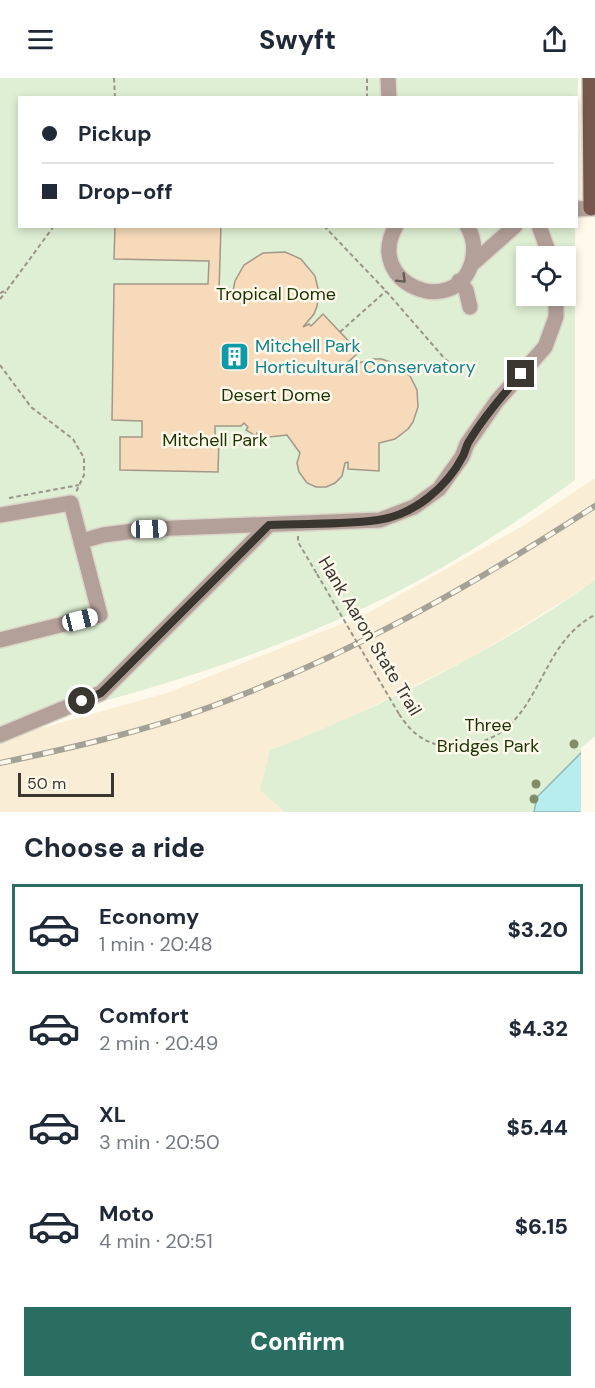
<!DOCTYPE html>
<meta charset="utf-8">
<style>
body{margin:0;font-family:"DM Sans",sans-serif;background:#f2f2f3;color:#1f2937;height:100vh;display:flex;flex-direction:column;font-size:22px;white-space:nowrap}
*{box-sizing:border-box;margin:0}
p{font-size:20px;color:#747a83}
.icon{flex:none;width:33px;height:33px;fill:none;stroke:currentColor;stroke-width:2;stroke-linecap:round;stroke-linejoin:round}
.map{position:relative;height:734px;overflow:hidden}
.side{display:flex;flex-direction:column;background:#fff;flex:1}
.side>*{flex:none}
.guide{position:absolute;left:18px;top:18px;width:560px;height:132px;border-radius:0px;box-shadow:0 3px 9px #0003;display:grid;align-content:center;height:132px;padding:0 24px;background:#fff}
.controls{position:absolute;left:516px;top:168px;display:grid;gap:12px}
.controls a{display:grid;place-items:center;width:60px;height:60px;border-radius:0px;background:#fff;box-shadow:0 3px 9px #0003;font-size:30px}
.scale{position:absolute;left:18px;bottom:15px;width:96px;box-sizing:border-box;padding-left:6px;border:3px solid #3a3731;border-top:0;font-size:16px;line-height:21px;white-space:nowrap;color:#3a3731;-webkit-text-stroke:4px #fff9eb;paint-order:stroke}
.end{position:absolute;width:27px;height:27px;margin:-14px;border:8px solid #3a3731;background:#fff;box-shadow:0 0 0 3px #fff}
.from{border-radius:50%}
.car{position:absolute;width:18px;height:36px;margin:-18px -9px;border-radius:8px;box-shadow:0 0 4px 2px #0007;background:linear-gradient(#fff 24%,#345 0 40%,#fff 0 76%,#345 0 86%,#fff 0)}
.guide b{display:flex;align-items:center;gap:21px;height:57px;font-size:22px}
.guide b+b{border-top:2px solid #e0e1e3}
.guide i{width:15px;height:15px;background:#1f2937}
ul{padding:0;list-style:none}
li{display:flex;align-items:center;gap:18px;height:90px;margin:0 12px 9px;padding:0 12px;border:3px solid transparent;border-radius:0px}
li div{flex:1}
li b{display:block;font-size:22px}
li em{font-style:normal;font-weight:800}
li.current{border-color:#296e60}
li>.icon{width:54px;height:54px;stroke-width:1.5}
h2{padding:0 24px;font-size:27px;line-height:72px}
.cta{display:flex;gap:12px;margin-top:auto;padding:12px 24px}
.cta a{flex:1;height:69px;border-radius:0px;background:#296e60;color:#fff;font-size:24px;font-weight:800;line-height:69px;text-align:center}
header{display:flex;justify-content:space-between;align-items:center;height:78px;padding:0 24px;background:#fff;font-size:27px;font-weight:800}
.map>svg:first-child{display:block}
</style>
<header><svg class="icon" aria-label="menu" viewBox="0 0 24 24"><path d="M4 6h16M4 12h16M4 18h16"/></svg>Swyft<svg class="icon" aria-label="share" viewBox="0 0 24 24"><path d="M12 15V3M7 8l5-5 5 5M5 13v7h14v-7"/></svg></header>
<div class="map">
<svg width="595" height="734" viewBox="0 0 595 734">
<rect width="100%" height="100%" fill="#fff9eb"/>
<path fill="#f9eed5" d="M595,400V502L573,517L473,579L339,645L270,672L261,712L285,734H0V655L46,649L170,614L364,537L524,447Z"/>
<path fill="#deefd3" fill-rule="evenodd" d="M0,0H578L576,63V20H20V148L575,149V402C509,450 440,495 366,529C248,584 126,620 0,649ZM526,178H566V218H526Z
M595,502V661L537,719L534,734H285L260,712L270,672C381,630 499,571 595,502Z"/>
<path fill="#b8edef" stroke="#92b6b6" stroke-width="1.5" d="M595,661V734H534L537,719Z"/>
<path fill="#fff9eb" d="M595,658V734H581V670Z"/>
<path fill="#f6dab9" stroke="#a39789" stroke-width="1.5" d="M115,148H221L219,213H233L235,203L244,187L263,175L285,174L301,181L315,198L319,215L317,228L314,236L303,249L309,246L311,248L323,236L359,274L346,286L348,288L343,294L345,295L358,285L374,281H382L398,287L404,292L410,298L417,312L418,329L413,344L408,351L395,361L379,365V393L348,391V384L345,385L342,398L335,405L326,409H316L307,405L299,394L297,385L300,375L287,357L269,359L257,355L256,358L246,352L248,349L244,345L241,348H215V361H219L218,394L120,392V359H142V343L112,342L114,206H208L209,183L114,181Z"/>
<g fill="none" stroke-linecap="round" stroke-linejoin="round">
<defs>
<path id="minor" d="M388,0L389,20
M576,131L595,130
M396,148C363,205 455,243 472,184C475,172 474,159 467,148
M539,148L550,178
M471,187L515,148
M459,203L466,212L470,229
M0,437L71,425L100,537L0,562
M82,463L103,457L149,451L380,442L414,429L439,411L462,379L467,366L497,323L545,269L556,239V218
M0,657L101,615L269,447"/>
<path id="major" d="M590,0L591,130"/>
</defs>
<use href="#minor" stroke="#dcd6ca" stroke-width="18"/>
<use href="#major" stroke="#dcd6ca" stroke-width="18"/>
<path stroke="#9a958b" stroke-width="2" stroke-dasharray="4.5 3" stroke-linecap="butt" d="M114,0L115,20
M367,20V0
M324,148L386,213L445,281C453,288 459,289 469,286
M0,215L7,212L54,148
M0,221L6,214
M340,254L386,213
M0,287L31,329L73,361L84,380V397L76,414
M9,420L79,407
M298,458V464L317,496
M399,636C412,656 427,668 452,668C543,668 531,569 595,537"/>
<use href="#minor" stroke="#b3a099" stroke-width="15"/>
<use href="#major" stroke="#77574c" stroke-width="15"/>
<defs>
<path id="rail" d="M0,685C71,670 142,654 210,629C347,579 473,507 595,428"/>
</defs>
<use href="#rail" stroke="#a6a197" stroke-width="6"/>
<use href="#rail" stroke="#fff9eb" stroke-width="4" stroke-dasharray="11" stroke-linecap="butt"/>
<path stroke="#9a958b" stroke-width="2" stroke-dasharray="4.5 3" stroke-linecap="butt" d="M317,496L399,636"/>
</g>
<g fill="#808c6a">
<circle cx="574" cy="666" r="4.5"/>
<circle cx="536" cy="706" r="4.5"/>
<circle cx="534" cy="721" r="4.5"/>
</g>
<defs><path id="oneway-chevron" d="M-2-3.5L2.5 0L-2 3.5" fill="none" stroke-width="1.6" stroke-linecap="round" stroke-linejoin="round" transform="scale(1.5)"/></defs>
<use stroke="#645c55" href="#oneway-chevron" transform="translate(402 201) rotate(45)"/>
<g fill="none" stroke-linecap="round" stroke-linejoin="round">
<path stroke="#3a3731" stroke-width="8" d="M82,623L101,615L269,447C305,445 343,447 378,442C414,437 447,409 463,378C465,374 466,369 468,365C483,340 502,318 521,296"/>
</g>
<defs>
<symbol id="building-square" viewBox="-11 -11 22 22"><rect x="-9" y="-9" width="18" height="18" rx="4" fill="#0f9aa8" stroke="#fff9eb"/><path d="M-4-6H4V6H1V3H-1V6H-4ZM-2.5-4.3h1.7v1.8h-1.7ZM.8-4.3h1.7v1.8H.8ZM-2.5-1h1.7V.8h-1.7ZM.8-1h1.7V.8H.8Z" fill="#fff"/></symbol>
</defs>
<g fill-rule="evenodd">
<use href="#building-square" x="218" y="262" width="33" height="33"/>
</g>
<g text-anchor="middle" dominant-baseline="central" stroke-width="5" stroke-linejoin="round" paint-order="stroke">
<g font-size="18" fill="#193300" stroke="#fff9eb">
<text x="276" y="216">Tropical Dome</text>
<text x="276" y="317">Desert Dome</text>
<text x="215" y="362">Mitchell Park</text>
<text x="488" y="647">Three<tspan x="488" dy="21">Bridges Park</tspan></text>
</g>
<g font-size="18" fill="#0d838f" stroke="#fff9eb" text-anchor="start">
<text x="255" y="268">Mitchell Park<tspan x="255" dy="21">Horticultural Conservatory</tspan></text>
</g>
<g font-size="18" fill="#3a3731" stroke="#fff9eb">
<text transform="translate(370 558) rotate(59)">Hank Aaron State Trail</text>
</g>
</g>
</svg>
<div class="controls">
<a><svg class="icon" aria-label="locate" viewBox="0 0 24 24"><circle cx="12" cy="12" r="6"/><path d="M12 2v4M12 18v4M2 12h4M18 12h4"/></svg></a>
</div>
<div class="scale">50 m</div>
<i class="end from" style="left:82px;top:623px"></i>
<i class="end" style="left:521px;top:296px"></i>
<i class="car" style="left:149px;top:451px;rotate:88deg"></i>
<i class="car" style="left:80px;top:542px;rotate:76deg"></i>
<div class="guide">
<b><i class="from"></i>Pickup</b>
<b><i></i>Drop-off</b>
</div>
</div>
<section class="side">
<h2>Choose a ride</h2>
<ul>
<li class="current"><svg class="icon" aria-label="car" viewBox="0 0 24 24"><path d="M5 17H2v-5l4-1 3-4h7l3 4 3 1v5h-3M9 17h6M6 11h13"/><circle cx="7" cy="17" r="2"/><circle cx="17" cy="17" r="2"/></svg><div><b>Economy</b><p>1 min · 20:48</p></div><em>$3.20</em></li>
<li><svg class="icon" aria-label="car" viewBox="0 0 24 24"><path d="M5 17H2v-5l4-1 3-4h7l3 4 3 1v5h-3M9 17h6M6 11h13"/><circle cx="7" cy="17" r="2"/><circle cx="17" cy="17" r="2"/></svg><div><b>Comfort</b><p>2 min · 20:49</p></div><em>$4.32</em></li>
<li><svg class="icon" aria-label="car" viewBox="0 0 24 24"><path d="M5 17H2v-5l4-1 3-4h7l3 4 3 1v5h-3M9 17h6M6 11h13"/><circle cx="7" cy="17" r="2"/><circle cx="17" cy="17" r="2"/></svg><div><b>XL</b><p>3 min · 20:50</p></div><em>$5.44</em></li>
<li><svg class="icon" aria-label="car" viewBox="0 0 24 24"><path d="M5 17H2v-5l4-1 3-4h7l3 4 3 1v5h-3M9 17h6M6 11h13"/><circle cx="7" cy="17" r="2"/><circle cx="17" cy="17" r="2"/></svg><div><b>Moto</b><p>4 min · 20:51</p></div><em>$6.15</em></li>
</ul>
<div class="cta"><a>Confirm</a></div>
</section>
